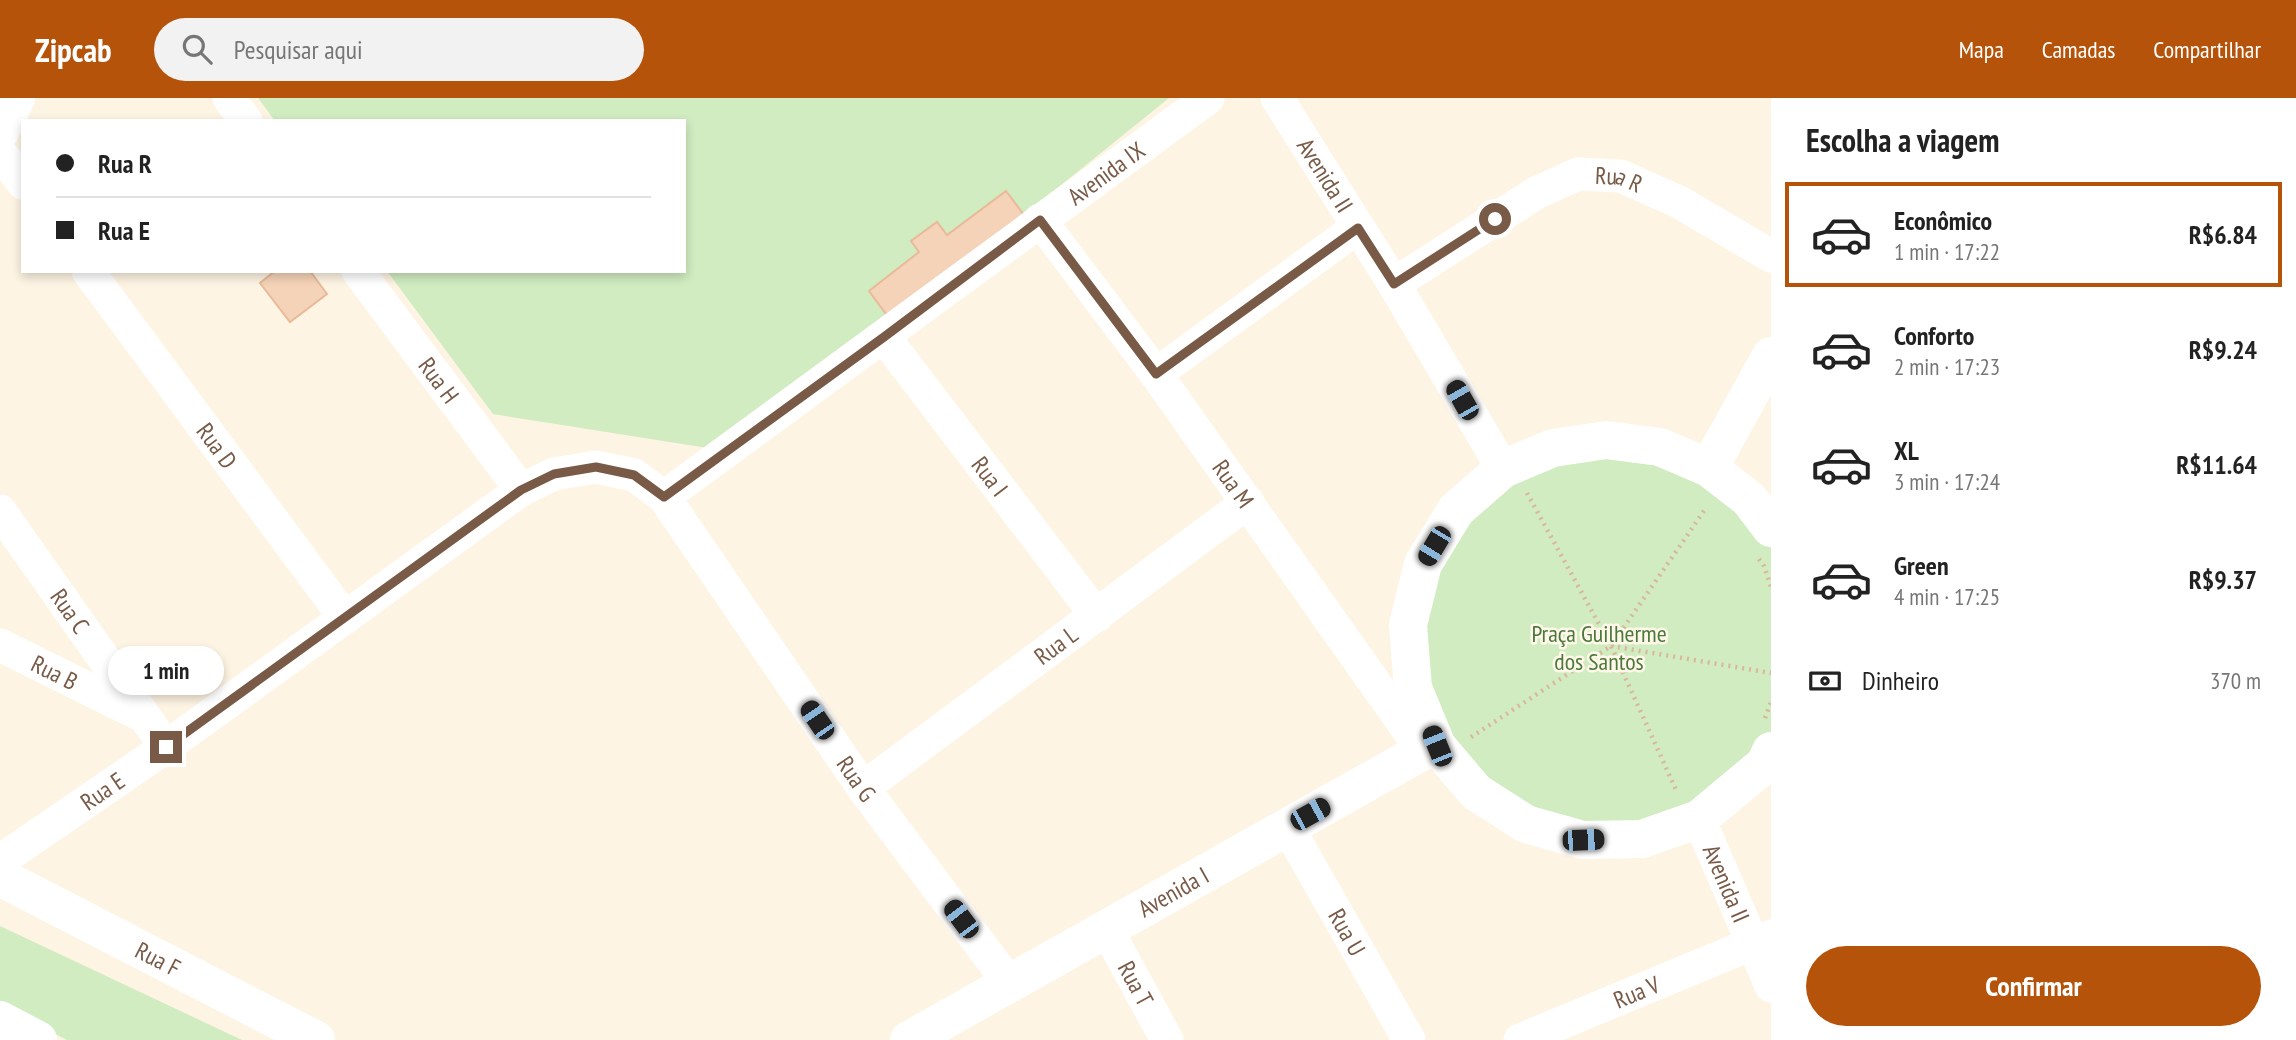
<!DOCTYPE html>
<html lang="pt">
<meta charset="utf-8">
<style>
body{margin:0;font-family:"PT Sans Narrow",sans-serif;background:#f2f2f2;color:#222;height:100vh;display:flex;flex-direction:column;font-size:26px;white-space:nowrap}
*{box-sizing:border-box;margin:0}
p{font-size:23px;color:#767676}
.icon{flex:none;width:38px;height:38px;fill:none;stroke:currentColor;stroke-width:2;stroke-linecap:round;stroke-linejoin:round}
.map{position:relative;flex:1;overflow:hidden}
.details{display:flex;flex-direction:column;background:#fff;width:525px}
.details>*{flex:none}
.banner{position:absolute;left:21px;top:21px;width:665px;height:154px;border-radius:0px;box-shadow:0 4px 10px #0003;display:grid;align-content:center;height:154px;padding:0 35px;background:#fff}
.end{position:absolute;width:32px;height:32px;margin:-16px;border:9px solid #785a47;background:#fff;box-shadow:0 0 0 4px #fff}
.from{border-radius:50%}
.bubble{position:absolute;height:49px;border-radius:24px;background:#fff;box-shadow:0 4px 10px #0003;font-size:23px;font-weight:600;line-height:49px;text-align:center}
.car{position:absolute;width:21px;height:42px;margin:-21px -10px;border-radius:9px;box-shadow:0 0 5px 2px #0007;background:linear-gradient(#222 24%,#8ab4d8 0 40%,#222 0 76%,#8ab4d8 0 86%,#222 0)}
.banner b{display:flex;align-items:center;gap:24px;height:66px;font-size:26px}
.banner b+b{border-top:2px solid #e0e0e0}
.banner i{width:18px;height:18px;background:#222}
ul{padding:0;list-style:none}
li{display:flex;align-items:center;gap:21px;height:105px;margin:0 14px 10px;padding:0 21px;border:4px solid transparent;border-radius:0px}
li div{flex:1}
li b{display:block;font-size:26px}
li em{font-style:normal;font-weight:600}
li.selected{border-color:#b45309}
li>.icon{width:63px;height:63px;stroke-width:1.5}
h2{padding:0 35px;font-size:32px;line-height:84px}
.pay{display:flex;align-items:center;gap:18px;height:77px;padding:0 35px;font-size:26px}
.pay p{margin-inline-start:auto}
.action{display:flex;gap:14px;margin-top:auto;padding:14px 35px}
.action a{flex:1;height:80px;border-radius:42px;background:#b45309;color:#fff;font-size:28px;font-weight:600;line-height:80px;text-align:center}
header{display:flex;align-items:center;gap:42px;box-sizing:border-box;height:98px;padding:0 35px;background:#b45309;color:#fff}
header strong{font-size:33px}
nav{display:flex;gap:38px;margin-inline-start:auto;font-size:24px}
.search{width:490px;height:63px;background:#f2f2f2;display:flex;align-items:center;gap:18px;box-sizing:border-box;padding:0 24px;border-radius:38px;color:#767676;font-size:26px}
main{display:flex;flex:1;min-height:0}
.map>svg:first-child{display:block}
</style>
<header>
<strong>Zipcab</strong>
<div class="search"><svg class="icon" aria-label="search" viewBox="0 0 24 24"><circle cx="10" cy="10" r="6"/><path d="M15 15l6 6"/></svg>Pesquisar aqui</div>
<nav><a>Mapa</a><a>Camadas</a><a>Compartilhar</a></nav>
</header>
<main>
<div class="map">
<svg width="1771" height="942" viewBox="0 0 1771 942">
<rect width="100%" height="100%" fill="#fef4e3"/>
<path fill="#d0ecc0" d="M258,0H1169L1024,117L714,351L493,316L387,173H684V23H275Z
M1579,357L1696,373L1771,442V645L1684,721L1556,725L1497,695L1453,646L1428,586L1425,520L1442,462L1476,413L1523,377Z
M0,828L242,942H67L0,908Z"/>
<path fill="#f5d3b8" stroke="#e9ba97" stroke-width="2" d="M1006,93L1024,117L889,220L869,193L919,154L911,143L937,124L947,137Z
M275,173H310L327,196L290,224L260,185Z"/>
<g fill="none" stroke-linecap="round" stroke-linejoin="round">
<path stroke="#dab69b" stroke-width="4.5" stroke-dasharray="2 5" stroke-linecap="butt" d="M1527,395L1611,548L1677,694
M1759,461L1764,468L1771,489
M1611,548L1771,575
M1765,620L1771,604
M1471,639L1611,548L1706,410"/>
<g stroke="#fff" stroke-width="33">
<path d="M229,0L246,23"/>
<path id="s1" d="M1277,0L1394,186L1503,371"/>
<path d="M0,54L23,85"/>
<path id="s2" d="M1040,122L1156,276L1423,653"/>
<path id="s3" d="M88,173L345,520"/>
<path id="s4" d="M358,173L521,392"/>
<path id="s5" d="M1394,186L1536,95L1578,76L1621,78L1679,104L1771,158"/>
<path id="s6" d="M884,239L1097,518"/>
<path d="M1156,276L1358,129"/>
<path id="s7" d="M664,399L1208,0"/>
<path id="s8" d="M0,413L166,649"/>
<path id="s9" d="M0,547L141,617"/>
<path id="s10" d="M863,690L1248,404"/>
<path id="s11" d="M1699,721L1771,888"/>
<path id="s12" d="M1287,728L1409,942"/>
<path id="s13" d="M0,763L166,649L521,392L554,376L596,369L634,377L664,399L863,690L1010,886"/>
<path id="s14" d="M1106,830L1167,942"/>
<path id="s15" d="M1520,942L1771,838"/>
</g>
<g stroke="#fff" stroke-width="38">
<path d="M0,34L16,0"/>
<path d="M1709,370L1771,258"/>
<path d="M1771,430L1749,401L1709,370L1660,349L1606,342L1553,350L1503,371L1456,412L1423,466L1408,527L1413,590L1437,648L1476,694L1526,726L1583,742L1642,741L1699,721L1765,666L1771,653"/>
<path id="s16" d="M0,779L316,942"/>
<path d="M0,922L38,942"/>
<path id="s17" d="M909,942L1423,653L1437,648"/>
</g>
</g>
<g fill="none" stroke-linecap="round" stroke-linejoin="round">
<path stroke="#785a47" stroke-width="9" d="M166,649L521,392L554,376L596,369L634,377L664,399L884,239L1040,122L1156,276L1358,130L1394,186L1495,121"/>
</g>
<g text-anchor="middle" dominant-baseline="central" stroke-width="5" stroke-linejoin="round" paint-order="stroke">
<g font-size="24" fill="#785a47" stroke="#fff8ea">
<text stroke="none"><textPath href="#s7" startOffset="548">Avenida IX</textPath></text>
<text stroke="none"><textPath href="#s1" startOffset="91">Avenida II</textPath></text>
<text stroke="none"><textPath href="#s5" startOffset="256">Rua R</textPath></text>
<text stroke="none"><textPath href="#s4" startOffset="136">Rua H</textPath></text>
<text stroke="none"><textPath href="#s3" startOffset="217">Rua D</textPath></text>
<text stroke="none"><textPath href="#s6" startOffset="175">Rua I</textPath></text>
<text stroke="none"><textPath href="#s2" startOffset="327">Rua M</textPath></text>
<text stroke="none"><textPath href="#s8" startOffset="122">Rua C</textPath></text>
<text stroke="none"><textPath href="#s10" startOffset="240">Rua L</textPath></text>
<text stroke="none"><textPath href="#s9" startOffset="61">Rua B</textPath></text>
<text stroke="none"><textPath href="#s13" startOffset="1136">Rua G</textPath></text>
<text stroke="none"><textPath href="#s13" startOffset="124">Rua E</textPath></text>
<text stroke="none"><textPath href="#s11" startOffset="70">Avenida II</textPath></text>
<text stroke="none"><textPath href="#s17" startOffset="303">Avenida I</textPath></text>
<text stroke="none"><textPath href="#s12" startOffset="122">Rua U</textPath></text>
<text stroke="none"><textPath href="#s16" startOffset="178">Rua F</textPath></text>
<text stroke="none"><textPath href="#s14" startOffset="63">Rua T</textPath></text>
<text stroke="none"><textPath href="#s15" startOffset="126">Rua V</textPath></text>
</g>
<g font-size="24" fill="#4b793c" stroke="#fff8ea">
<text x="1599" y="535">Praça Guilherme<tspan x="1599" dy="28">dos Santos</tspan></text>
</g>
</g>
</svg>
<i class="end from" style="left:1495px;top:121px"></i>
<i class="end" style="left:166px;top:649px"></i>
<div class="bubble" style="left:108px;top:548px;width:116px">1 min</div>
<i class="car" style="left:1462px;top:302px;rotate:330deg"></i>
<i class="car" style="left:1434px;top:448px;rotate:211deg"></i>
<i class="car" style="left:817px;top:622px;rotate:326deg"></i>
<i class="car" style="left:1437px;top:648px;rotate:338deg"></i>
<i class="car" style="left:1310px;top:716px;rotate:61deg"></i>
<i class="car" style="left:1583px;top:742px;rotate:88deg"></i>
<i class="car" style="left:961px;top:821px;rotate:323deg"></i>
<div class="banner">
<b><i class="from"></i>Rua R</b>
<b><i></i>Rua E</b>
</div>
</div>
<section class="details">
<h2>Escolha a viagem</h2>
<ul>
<li class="selected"><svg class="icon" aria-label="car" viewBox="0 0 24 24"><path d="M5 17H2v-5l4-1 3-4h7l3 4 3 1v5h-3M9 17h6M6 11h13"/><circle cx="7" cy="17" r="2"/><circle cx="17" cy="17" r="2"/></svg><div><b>Econômico</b><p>1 min · 17:22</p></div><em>R$6.84</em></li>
<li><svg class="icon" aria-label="car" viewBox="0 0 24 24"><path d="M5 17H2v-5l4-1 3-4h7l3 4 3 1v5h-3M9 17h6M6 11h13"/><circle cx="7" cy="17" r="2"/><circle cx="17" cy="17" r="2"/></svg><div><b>Conforto</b><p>2 min · 17:23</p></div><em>R$9.24</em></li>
<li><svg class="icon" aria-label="car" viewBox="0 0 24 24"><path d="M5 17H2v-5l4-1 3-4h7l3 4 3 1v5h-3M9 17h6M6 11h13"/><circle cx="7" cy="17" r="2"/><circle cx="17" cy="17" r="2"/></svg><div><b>XL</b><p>3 min · 17:24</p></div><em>R$11.64</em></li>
<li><svg class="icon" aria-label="car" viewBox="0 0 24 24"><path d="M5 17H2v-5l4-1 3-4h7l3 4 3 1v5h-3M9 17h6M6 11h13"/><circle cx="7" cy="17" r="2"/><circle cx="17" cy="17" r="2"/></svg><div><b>Green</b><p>4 min · 17:25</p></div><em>R$9.37</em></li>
</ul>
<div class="pay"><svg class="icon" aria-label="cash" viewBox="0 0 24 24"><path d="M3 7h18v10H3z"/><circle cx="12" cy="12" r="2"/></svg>Dinheiro<p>370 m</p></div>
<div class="action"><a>Confirmar</a></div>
</section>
</main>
